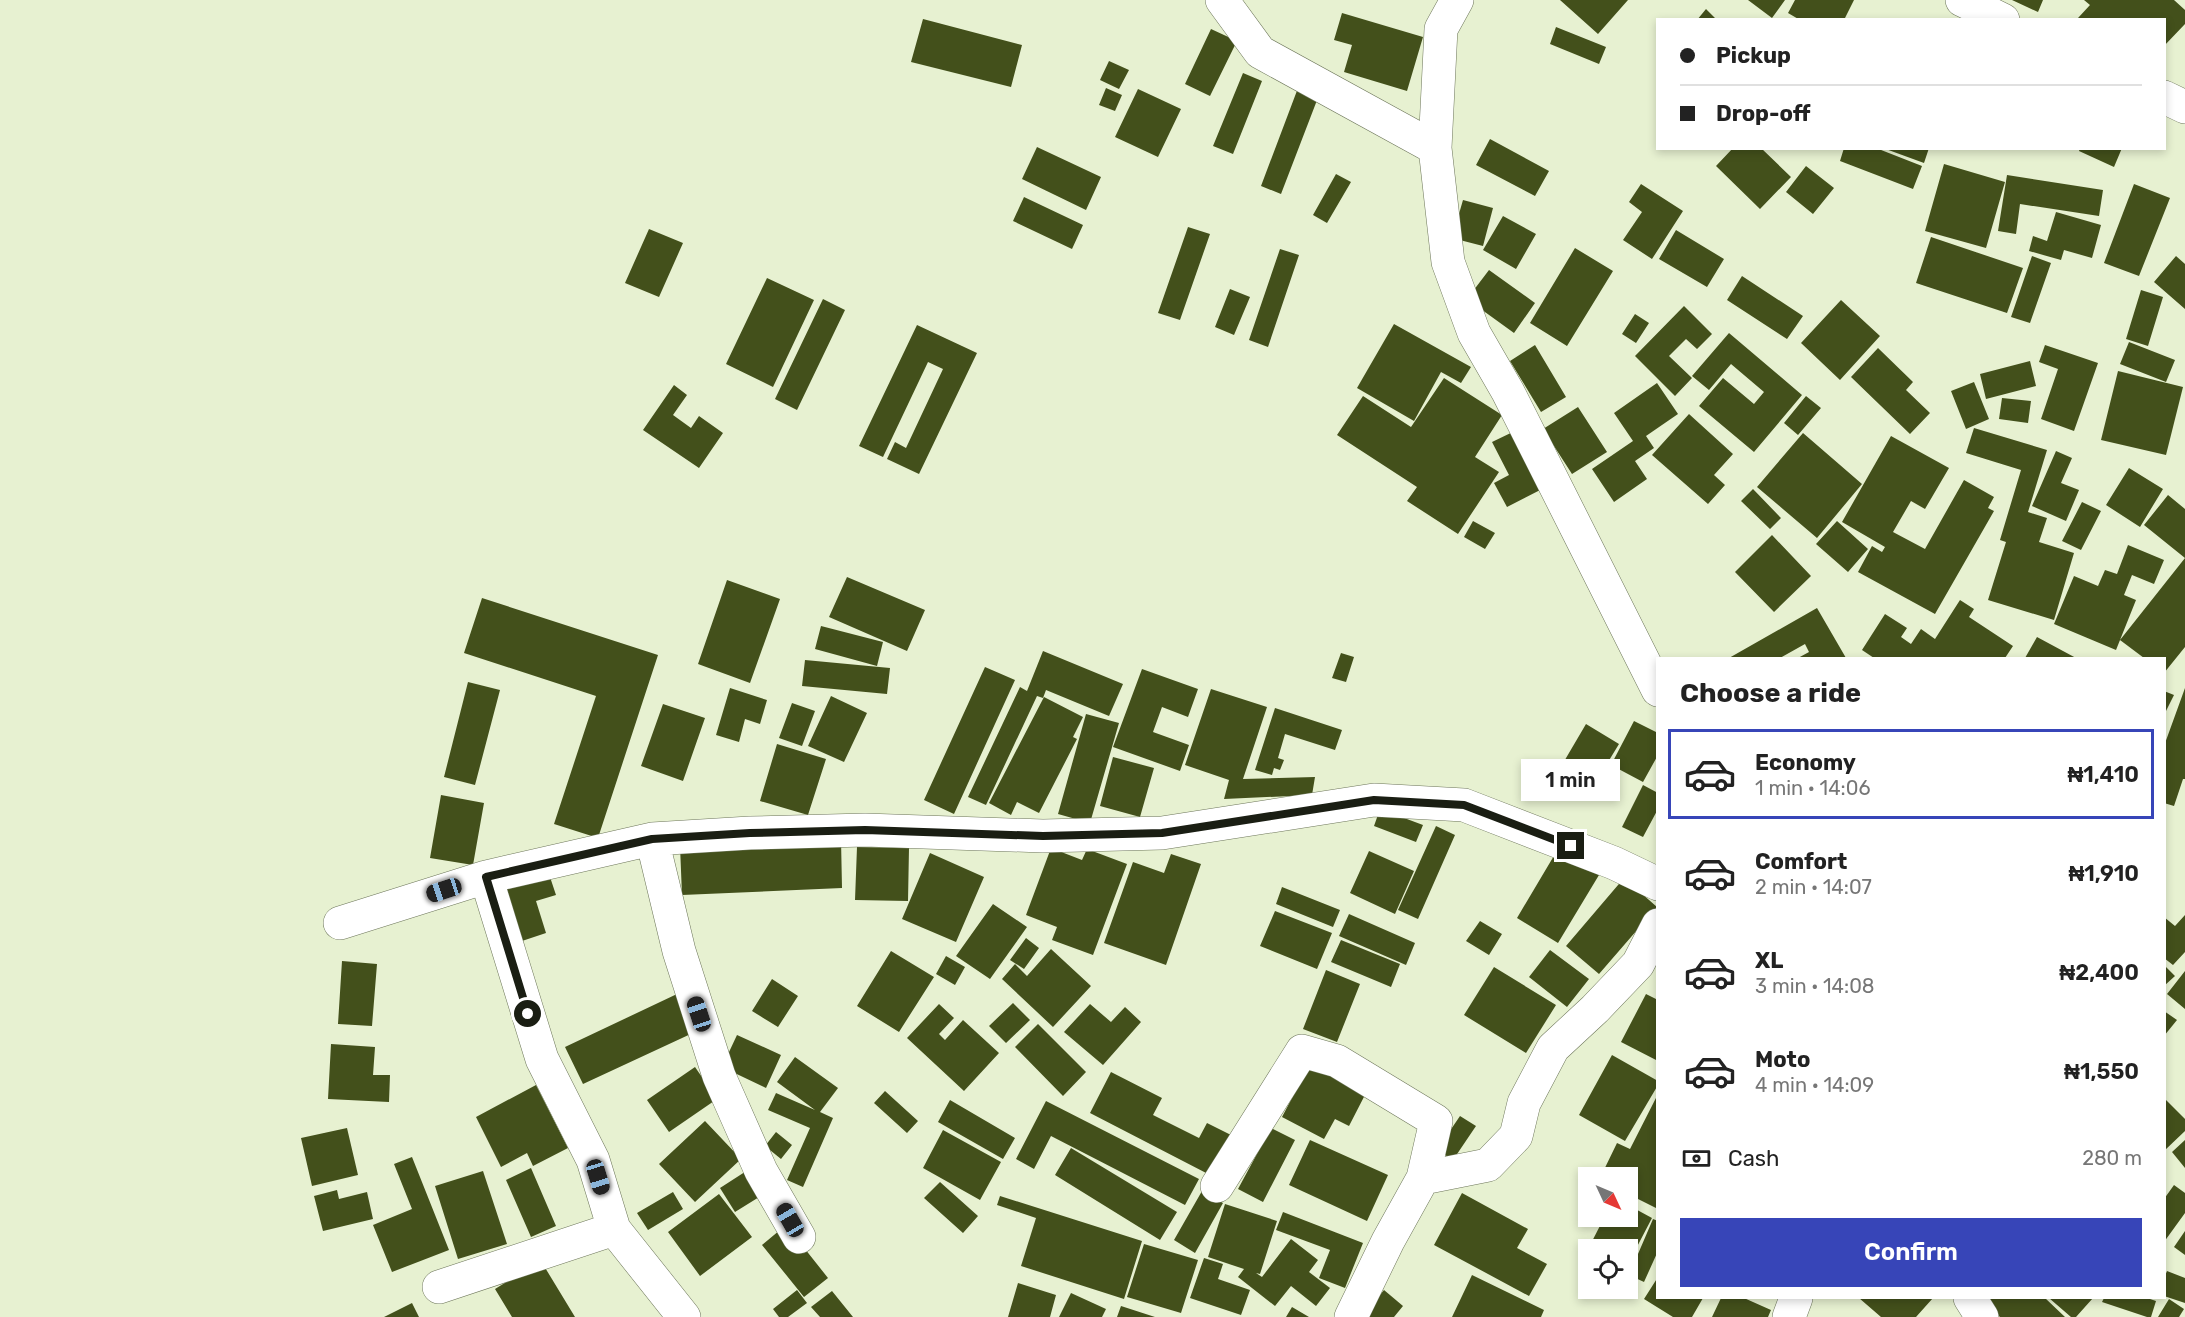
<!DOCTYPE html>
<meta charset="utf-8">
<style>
body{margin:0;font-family:Rubik,sans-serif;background:#f6f6f6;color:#222;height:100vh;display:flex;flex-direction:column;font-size:22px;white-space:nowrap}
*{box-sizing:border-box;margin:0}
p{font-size:20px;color:#767676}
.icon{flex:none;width:33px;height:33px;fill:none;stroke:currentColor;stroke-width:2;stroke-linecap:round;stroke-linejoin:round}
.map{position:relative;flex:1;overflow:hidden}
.panel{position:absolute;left:1656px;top:657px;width:510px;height:642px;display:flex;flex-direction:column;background:#fff;border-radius:0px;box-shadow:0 3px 9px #0003}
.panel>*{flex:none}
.top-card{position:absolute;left:1656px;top:18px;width:510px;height:132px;border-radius:0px;box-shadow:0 3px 9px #0003;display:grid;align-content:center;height:132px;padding:0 24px;background:#fff}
.needle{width:39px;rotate:134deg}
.controls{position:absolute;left:1578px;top:1167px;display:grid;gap:12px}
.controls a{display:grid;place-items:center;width:60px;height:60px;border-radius:0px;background:#fff;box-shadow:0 3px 9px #0003;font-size:30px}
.end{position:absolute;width:27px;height:27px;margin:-14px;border:8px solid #1a1e13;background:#fff;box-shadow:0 0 0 3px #fff}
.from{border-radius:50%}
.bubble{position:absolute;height:42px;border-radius:0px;background:#fff;box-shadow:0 3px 9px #0003;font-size:20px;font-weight:600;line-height:42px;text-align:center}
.car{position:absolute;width:18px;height:36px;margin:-18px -9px;border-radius:8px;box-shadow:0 0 4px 2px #0007;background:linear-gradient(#222 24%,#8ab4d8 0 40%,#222 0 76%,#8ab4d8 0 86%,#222 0)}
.top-card b{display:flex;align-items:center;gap:21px;height:57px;font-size:22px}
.top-card b+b{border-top:2px solid #e0e0e0}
.top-card i{width:15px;height:15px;background:#222}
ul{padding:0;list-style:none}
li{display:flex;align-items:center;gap:18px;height:90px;margin:0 12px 9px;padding:0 12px;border:3px solid transparent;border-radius:0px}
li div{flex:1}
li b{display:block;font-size:22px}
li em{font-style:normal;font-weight:600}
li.active{border-color:#3745b8}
li>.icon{width:54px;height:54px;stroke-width:1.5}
h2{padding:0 24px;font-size:27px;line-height:72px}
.pay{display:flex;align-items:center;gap:15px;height:66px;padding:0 24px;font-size:22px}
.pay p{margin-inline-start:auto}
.cta{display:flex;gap:12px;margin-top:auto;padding:12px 24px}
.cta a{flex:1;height:69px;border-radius:0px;background:#3745b8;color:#fff;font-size:24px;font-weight:600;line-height:69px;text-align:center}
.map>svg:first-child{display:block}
</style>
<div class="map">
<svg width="2185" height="1317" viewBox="0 0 2185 1317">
<rect width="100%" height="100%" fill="#e7f1d1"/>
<path fill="#43501b" d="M1560,0H1628L1598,34Z
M1748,0H1785L1772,18Z
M1795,0H1854L1844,20H1800L1788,13Z
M2012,0H2043L2038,12Z
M2084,0H2174L2185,10V24L2164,46V20H2080L2078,18L2090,5Z
M1706,9L1717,20H1697Z
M1342,13L1423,37L1407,91L1344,72L1352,45L1334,40Z
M923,19L1022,45L1011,87L911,62Z
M1556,27L1606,47L1599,64L1550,44Z
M1211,29L1237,41L1210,96L1185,84Z
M1109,61L1129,70L1119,89L1100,80Z
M1243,73L1262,81L1233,154L1213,146Z
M1106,88L1122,95L1115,111L1099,105Z
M1298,88L1319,95L1281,194L1261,186Z
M1138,89L1181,109L1158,157L1115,137Z
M1490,139L1549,171L1535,196L1476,165Z
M1037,147L1101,177L1086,210L1022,179Z
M1733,148H1761L1791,177L1760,209L1716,166Z
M1844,148H1876L1922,166L1913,189L1840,161Z
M1883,148H1929L1924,163Z
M2080,148H2122L2114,167L2079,151Z
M1944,164L2005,182L1986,248L1925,231Z
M1806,166L1834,188L1813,214L1786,192Z
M1336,174L1351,182L1327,223L1313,215Z
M2007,175L2103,190L2099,216L2020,204L2016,234L1998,231Z
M1641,184L1683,211L1652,259L1623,240L1642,212L1629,202Z
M2134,184L2170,198L2139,276L2104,263Z
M1024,197L1083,225L1072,249L1013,221Z
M1463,200L1493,208L1483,246L1452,238Z
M2056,212L2101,225L2092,258L2064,250L2061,260L2029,251L2033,236L2047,241Z
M1503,216L1536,234L1516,269L1483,250Z
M1188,227L1210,234L1180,320L1158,313Z
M649,229L683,243L659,297L625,283Z
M1676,230L1724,259L1707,287L1659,259Z
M1931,237L2023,268L2007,313L1916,283Z
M1575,248L1613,271L1567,346L1530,323Z
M1280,249L1299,255L1268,347L1249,340Z
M2032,256L2051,263L2030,323L2011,317Z
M2176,256L2185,264V309L2154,282Z
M1489,270L1535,303L1514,333L1467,299Z
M1742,276L1803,316L1787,339L1727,300Z
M767,278L814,300L773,387L726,364Z
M1230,289L1250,297L1234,335L1215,327Z
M2141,290L2163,297L2148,346L2126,339Z
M823,299L845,310L797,410L775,399Z
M1841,300L1880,336L1840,380L1801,343Z
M1684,306L1712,334L1697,349L1686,339L1669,356L1692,378L1675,396L1635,356Z
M1635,314L1649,323L1636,343L1622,334Z
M1394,324L1471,367L1461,383L1441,372L1414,421L1357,388Z
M917,325L977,353L919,474L887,459L895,442L906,448L943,369L928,362L883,457L859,446Z
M1729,333L1802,395L1754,452L1699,406L1723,378L1754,404L1764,392L1731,364L1709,390L1692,376Z
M2129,342L2175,360L2166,382L2120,364Z
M1535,345L1566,397L1541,412L1510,361Z
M2045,345L2098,363L2074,431L2041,419L2058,369L2039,362Z
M1878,348L1913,382L1906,390L1930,413L1910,434L1851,377Z
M2030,361L2036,386L1986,399L1980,374Z
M2118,371L2183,387L2166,455L2101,440Z
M1444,378L1502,415L1475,457L1499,472L1458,534L1407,501L1417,487L1337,435L1363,396L1411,427Z
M1974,382L1989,419L1966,429L1951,391Z
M1657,383L1678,414L1646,436L1654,448L1635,461L1647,479L1614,502L1592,469L1633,441L1614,413Z
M674,385L687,395L673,415L691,428L699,416L723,433L699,468L643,430Z
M1806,396L1821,408L1798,435L1784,423Z
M2002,398L2031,401L2028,423L1999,419Z
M1578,407L1607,452L1572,474L1543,429Z
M1689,414L1733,454L1714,475L1725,485L1708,504L1652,455Z
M1974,428L2047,450L2028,512L2047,518L2039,542L2074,553L2054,620L1988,600L2006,542L2000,540L2021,470L1966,453Z
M1519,429L1548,486L1507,507L1494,483L1509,475L1492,442Z
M1803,433L1862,484L1817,538L1757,487Z
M1891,436L1949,468L1925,509L1911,501L1893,532L1925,549L1964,480L1994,497L1988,508L1994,511L1935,614L1858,572L1872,546L1882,552L1885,547L1842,522Z
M2056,451L2072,458L2061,483L2079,490L2066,521L2032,506Z
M2129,468L2163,489L2140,527L2106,505Z
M1753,489L1781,518L1770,529L1741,501Z
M2168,495L2185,509V558L2144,525Z
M2082,502L2101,511L2081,550L2062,541Z
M1473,521L1495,533L1485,549L1464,537Z
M1837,521L1868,549L1848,572L1816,544Z
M1772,535L1811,576L1774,612L1735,572Z
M2128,545L2164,560L2154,584L2132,575L2124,595L2136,600L2116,650L2054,624L2074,576L2098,586L2105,570L2117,574Z
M2185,558V647L2164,673V658H2144L2120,640Z
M847,577L925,610L907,651L829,617Z
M727,580L780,599L750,683L698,664Z
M482,598L658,655L598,838L554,824L596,696L464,653Z
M1960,600L1974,609L1969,617L2013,646L2005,658H1874L1862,650L1885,614L1907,628L1901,637L1911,644L1921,629L1935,639Z
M1817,608L1846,658H1798L1809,652L1805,644L1780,658H1729Z
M821,626L883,642L877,666L815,649Z
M2037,637L2076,658H2025Z
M1043,651L1123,684L1109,716L1046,690L1043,698L1037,696L986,805L968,797L1020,687L1027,691Z
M1341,653L1354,657L1346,682L1332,678Z
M805,660L890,668L887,694L802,686Z
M985,667L1015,680L954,814L924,800Z
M1142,669L1198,689L1188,717L1162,707L1153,732L1189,745L1180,771L1113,747Z
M468,682L500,690L475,785L444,777Z
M730,688L767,700L760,724L745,719L739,742L716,735Z
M2185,688V779H2183L2174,806L2164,803V746Z
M1211,689L1267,707L1243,779L1315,777L1312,795L1224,799L1229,780L1185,765Z
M2164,691L2174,695L2164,715Z
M831,696L867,713L844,762L808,746Z
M1044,697L1083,717L1073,737L1077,739L1039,813L1017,802L1011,815L989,803Z
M792,703L815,711L802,746L779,738Z
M663,704L705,718L683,781L641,766Z
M1275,708L1342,730L1335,750L1285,734L1278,758L1284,760L1280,770L1274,768L1272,775L1255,770Z
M1086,714L1119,723L1090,823L1058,814Z
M1634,721L1658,733V755L1643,782L1611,765Z
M1586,724L1619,744L1591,790L1559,770Z
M777,744L826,759L808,815L760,801Z
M1113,757L1154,768L1140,817L1100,806Z
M1643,785L1658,793V809L1643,837L1622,827Z
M441,795L484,803L473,865L430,858Z
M1380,809L1423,825L1416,842L1374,826Z
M1436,826L1455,835L1418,919L1398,910Z
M841,839L842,888L682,895L680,846Z
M857,847L909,848L908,901L855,900Z
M1051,848L1082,860L1087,849L1127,864L1093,955L1052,940L1057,927L1026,915Z
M1558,849L1599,875L1558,943L1517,918Z
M1369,851L1414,871L1395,914L1350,893Z
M930,853L984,877L956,942L902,919Z
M1171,854L1201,864L1166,965L1104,943L1133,862L1164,873Z
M549,874L556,895L536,901L546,933L519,942L502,889Z
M1624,878L1657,907L1599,974L1566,946Z
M1282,887L1340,910L1333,927L1276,904Z
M993,904L1027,927L990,979L956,956Z
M1275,911L1332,933L1317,969L1260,946Z
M1349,914L1415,943L1406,965L1339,936Z
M2185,915V952L2173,965L2164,958V917L2175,926Z
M1480,921L1502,934L1489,955L1466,941Z
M1026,938L1039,948L1024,969L1010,960Z
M1341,940L1400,964L1391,987L1331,962Z
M1051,949L1091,986L1053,1027L1002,979L1015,964L1027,976Z
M1550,950L1589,979L1567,1007L1529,977Z
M891,951L934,977L899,1032L857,1006Z
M946,956L965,967L955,985L936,974Z
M342,961L377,964L372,1026L338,1024Z
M2164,965L2175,976L2164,986Z
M1494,967L1556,1005L1526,1053L1464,1015Z
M1326,970L1360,984L1337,1042L1303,1029Z
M2185,971V1009L2167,994Z
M772,979L798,996L778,1027L752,1011Z
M677,994L695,1032L583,1084L565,1047Z
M1646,994L1658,1000V1061L1621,1042Z
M1013,1003L1030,1020L1006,1043L989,1026Z
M939,1004L954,1018L939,1034L945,1040L963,1020L999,1053L964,1091L907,1038Z
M1090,1004L1111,1022L1125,1007L1141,1022L1103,1065L1064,1032Z
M2164,1011L2177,1020L2164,1036Z
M1038,1024L1086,1072L1063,1096L1015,1047Z
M737,1035L781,1055L766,1088L722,1067Z
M331,1044L375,1047L373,1075H390L389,1102L328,1099Z
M1612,1055L1658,1081V1085L1625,1141L1579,1115Z
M795,1057L838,1088L820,1112L833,1118L803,1187L787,1180L810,1128L768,1110L776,1093L815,1110L777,1082Z
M1311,1062L1367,1091L1349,1126L1335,1119L1324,1139L1282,1117Z
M695,1067L717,1099L669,1132L647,1100Z
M1111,1072L1162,1098L1153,1115L1199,1138L1207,1123L1231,1135L1210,1175L1090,1113Z
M536,1085L568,1148L533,1166L527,1153L501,1167L476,1117Z
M885,1091L918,1121L907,1133L874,1103Z
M1658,1094V1209L1628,1194V1178H1600L1617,1143L1630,1149Z
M2164,1098L2185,1119V1131L2164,1151Z
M950,1100L1015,1138L1003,1159L938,1122Z
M1046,1101L1199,1179L1185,1205L1051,1136L1034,1169L1016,1159Z
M1460,1116L1476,1126L1453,1160L1437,1150Z
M705,1121L741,1159L695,1202L659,1164Z
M347,1128L358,1175L312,1186L301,1138Z
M1271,1128L1295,1140L1263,1202L1238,1189Z
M943,1130L1001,1162L980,1200L923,1168Z
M776,1132L792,1145L781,1159L765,1146Z
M1310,1140L1388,1175L1367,1221L1289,1185Z
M2185,1140V1168L2172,1152Z
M1071,1148L1177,1212L1160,1240L1055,1175Z
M412,1157L449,1250L392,1272L373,1225L412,1209L394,1164Z
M531,1168L556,1226L531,1237L506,1180Z
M751,1168L767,1192L735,1212L720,1188Z
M483,1171L507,1244L458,1259L435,1186Z
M940,1182L978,1216L963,1233L924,1198Z
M2174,1185L2185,1193V1213L2164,1242V1199Z
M337,1190L339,1199L367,1192L373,1219L323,1231L314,1196Z
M1202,1191L1223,1203L1195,1253L1174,1240Z
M673,1192L683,1209L648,1230L637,1213Z
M1462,1193L1528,1229L1517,1248L1547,1264L1529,1296L1434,1245Z
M719,1194L752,1237L700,1276L668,1232Z
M1000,1196L1142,1241L1124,1299L1021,1266L1036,1218L997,1205Z
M1225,1204L1277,1221L1260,1274L1256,1273L1262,1277L1291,1239L1318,1260L1309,1272L1330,1288L1316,1306L1291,1286L1275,1306L1238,1277L1244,1269L1208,1257Z
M1628,1205L1652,1218L1628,1264V1250H1588V1257L1585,1255L1605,1216H1628Z
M1283,1212L1363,1243L1345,1288L1319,1278L1330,1250L1276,1230Z
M1653,1219L1658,1221V1251L1644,1282L1629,1275Z
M786,1225L828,1278L804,1297L762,1245Z
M2185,1231V1255L2174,1247Z
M1144,1244L1198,1260L1181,1313L1127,1297Z
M1204,1258L1223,1264L1218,1279L1250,1290L1241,1315L1190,1298Z
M541,1261L575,1317H512L495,1289Z
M2167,1271L2185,1278V1303L2164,1296V1278Z
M1472,1275L1544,1310L1541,1317H1452Z
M1658,1277V1298H1703L1692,1317H1673L1644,1299Z
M1018,1283L1056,1295L1050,1317H1008Z
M797,1290L807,1303L788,1317H779L773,1309Z
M1384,1290L1403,1306L1394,1317H1364L1363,1316Z
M832,1291L853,1317H820L811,1307Z
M1071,1293L1106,1309L1102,1317H1059Z
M1721,1298H1744L1771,1310L1768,1317H1712Z
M1859,1298H1933L1916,1317H1881Z
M1980,1298H2045L2065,1317H2000Z
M2049,1298H2093L2076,1317H2071Z
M2104,1298H2147L2156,1301L2151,1317H2147L2102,1302Z
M2169,1299L2184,1309L2179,1317H2158Z
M412,1303L419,1317H384Z
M1121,1306L1155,1317H1117Z
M1292,1307L1309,1317H1286Z"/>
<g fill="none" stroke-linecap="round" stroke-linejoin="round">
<defs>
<path id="minor" d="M1222,0L1260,52L1435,148
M1457,0L1441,29L1435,148L1448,262L1474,333L1508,392L1658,690
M1962,0L2003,20
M2164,97L2185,107
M652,839L679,951L719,1076L761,1171L799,1237
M486,877L542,1059L593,1160L614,1229L684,1317
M340,923L486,877L652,839L750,833L865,830L1043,836L1162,833L1374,800L1464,805L1614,863L1658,884
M1217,1186L1302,1051L1337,1061L1436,1121L1423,1178
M439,1287L614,1229
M1970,1298L1982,1317
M1351,1317L1388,1241L1423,1178L1488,1165L1516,1136L1524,1103L1553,1048L1595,1009L1638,964L1658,925
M1789,1317L1796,1298"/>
</defs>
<use href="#minor" stroke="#6d765a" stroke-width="34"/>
<use href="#minor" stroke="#fff" stroke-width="33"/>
</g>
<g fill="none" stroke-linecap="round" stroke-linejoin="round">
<path stroke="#1a1e13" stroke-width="8" d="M528,1014L486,877L652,839L750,833L865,830L1043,836L1162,833L1374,800L1464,805L1571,846"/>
</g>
</svg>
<div class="controls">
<a><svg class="needle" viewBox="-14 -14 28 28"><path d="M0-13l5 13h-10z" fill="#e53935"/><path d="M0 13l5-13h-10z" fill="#767676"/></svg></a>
<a><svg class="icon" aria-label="locate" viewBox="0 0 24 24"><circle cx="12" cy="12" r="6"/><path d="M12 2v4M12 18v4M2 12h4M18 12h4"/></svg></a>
</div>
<i class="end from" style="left:528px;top:1014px"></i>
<i class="end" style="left:1571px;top:846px"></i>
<div class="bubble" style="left:1521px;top:759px;width:99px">1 min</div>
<i class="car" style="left:444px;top:890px;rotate:252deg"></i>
<i class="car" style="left:699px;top:1014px;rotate:342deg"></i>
<i class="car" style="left:598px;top:1177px;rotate:163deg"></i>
<i class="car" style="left:790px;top:1220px;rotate:330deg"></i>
<div class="top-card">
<b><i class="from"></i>Pickup</b>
<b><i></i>Drop-off</b>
</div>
<section class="panel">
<h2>Choose a ride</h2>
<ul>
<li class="active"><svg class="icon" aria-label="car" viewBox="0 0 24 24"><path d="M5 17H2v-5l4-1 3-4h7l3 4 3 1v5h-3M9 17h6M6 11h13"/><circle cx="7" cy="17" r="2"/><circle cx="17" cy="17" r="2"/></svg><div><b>Economy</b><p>1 min · 14:06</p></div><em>₦1,410</em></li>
<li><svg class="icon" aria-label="car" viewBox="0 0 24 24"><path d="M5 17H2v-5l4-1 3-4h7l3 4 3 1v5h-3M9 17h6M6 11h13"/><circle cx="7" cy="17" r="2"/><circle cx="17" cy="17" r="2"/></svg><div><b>Comfort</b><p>2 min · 14:07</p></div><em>₦1,910</em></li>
<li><svg class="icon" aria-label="car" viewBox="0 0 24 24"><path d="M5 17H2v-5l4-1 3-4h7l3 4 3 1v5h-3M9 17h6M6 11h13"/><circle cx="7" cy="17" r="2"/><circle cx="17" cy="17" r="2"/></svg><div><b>XL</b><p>3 min · 14:08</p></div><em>₦2,400</em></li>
<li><svg class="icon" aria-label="car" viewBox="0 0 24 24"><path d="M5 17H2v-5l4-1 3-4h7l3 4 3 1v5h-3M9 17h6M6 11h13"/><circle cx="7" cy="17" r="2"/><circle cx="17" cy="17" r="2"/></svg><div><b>Moto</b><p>4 min · 14:09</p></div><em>₦1,550</em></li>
</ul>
<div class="pay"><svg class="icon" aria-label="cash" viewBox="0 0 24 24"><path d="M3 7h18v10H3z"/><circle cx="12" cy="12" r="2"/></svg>Cash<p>280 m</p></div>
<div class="cta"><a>Confirm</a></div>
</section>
</div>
